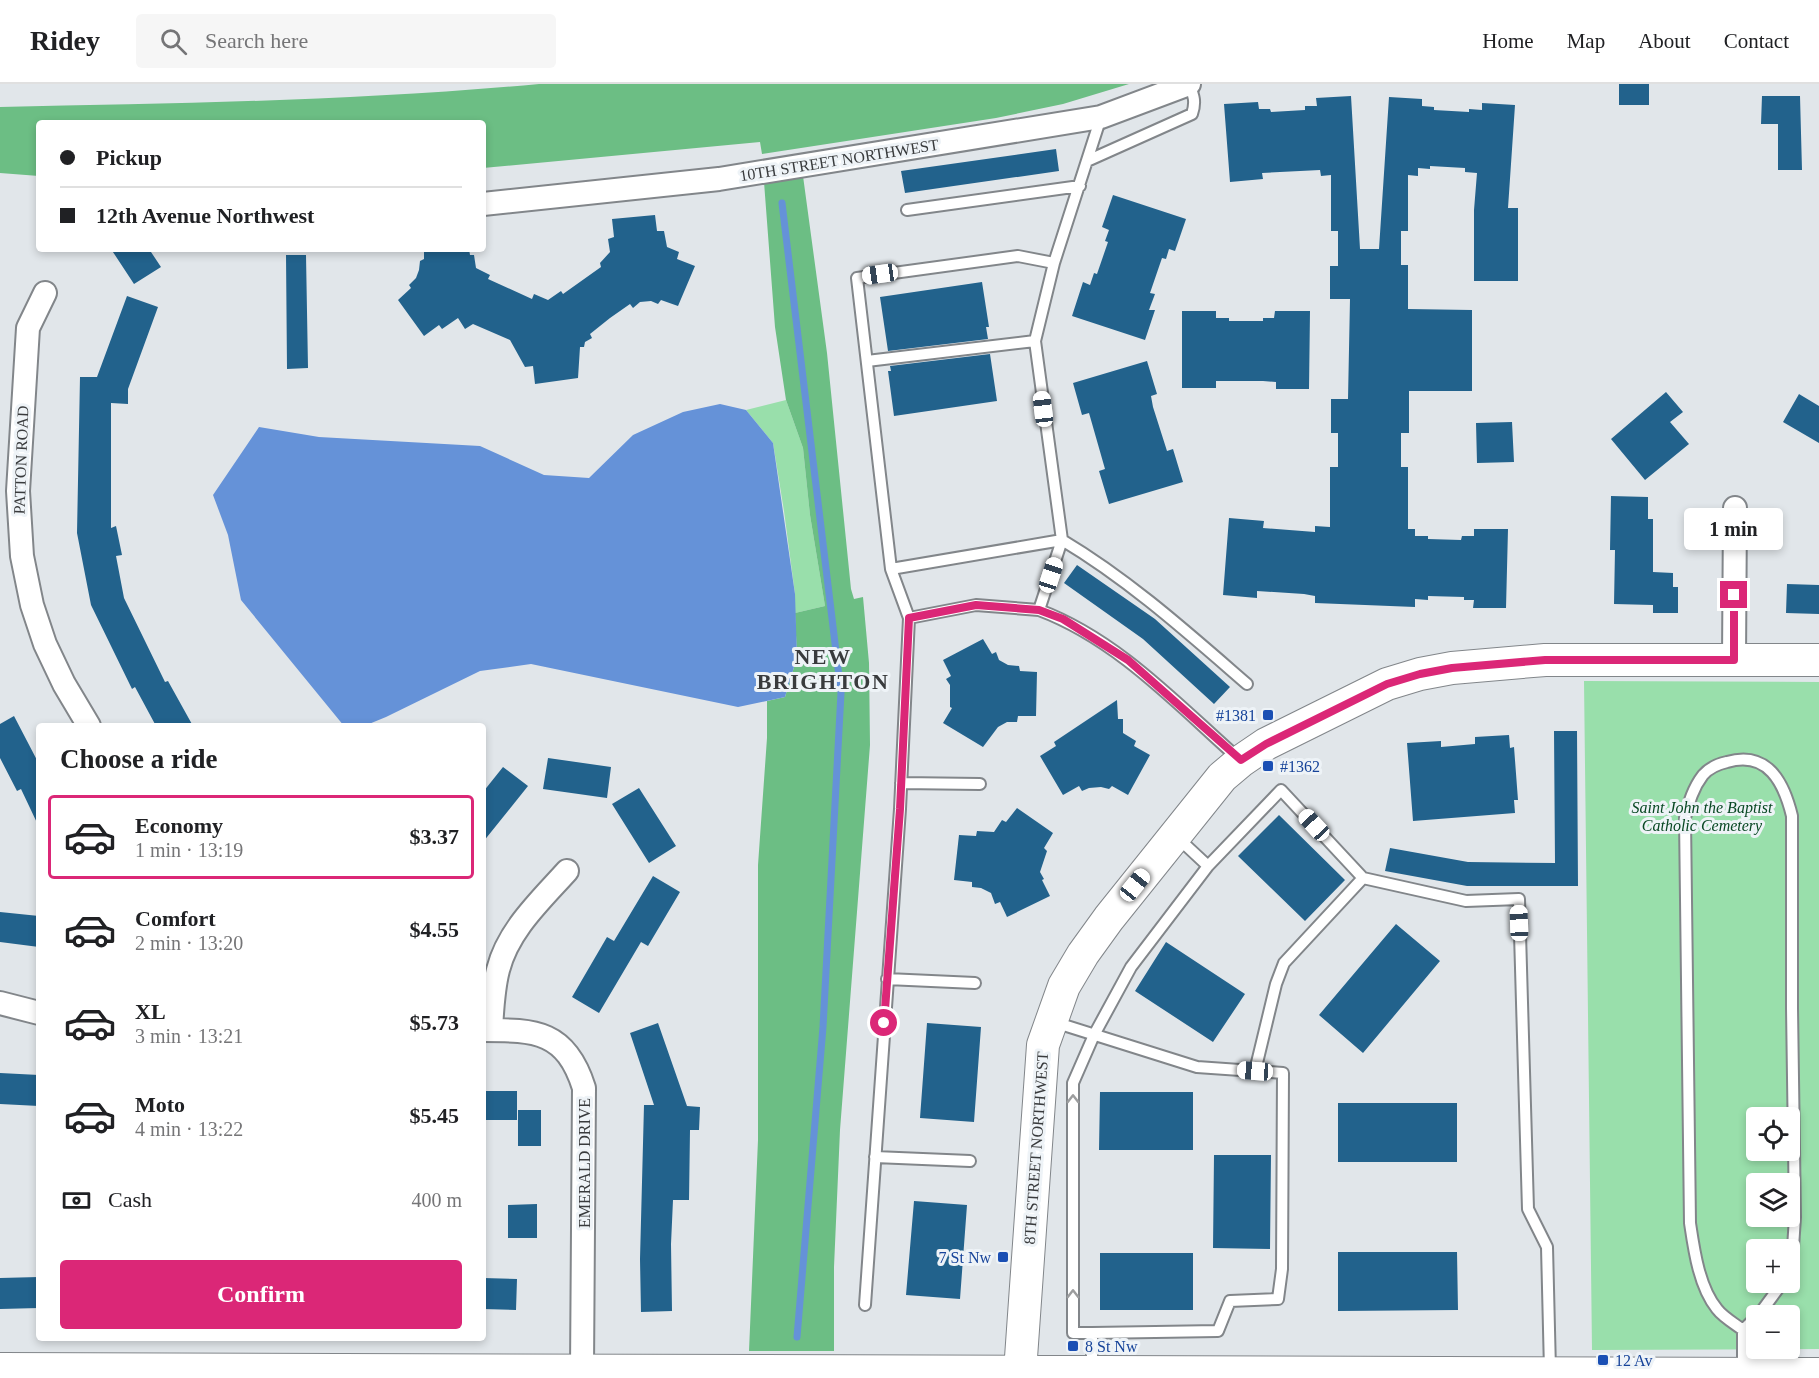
<!DOCTYPE html>
<meta charset="utf-8">
<style>
body{margin:0;font-family:Georgia,serif;background:#f6f6f6;color:#202124;height:100vh;display:flex;flex-direction:column;font-size:22px;white-space:nowrap}
*{box-sizing:border-box;margin:0}
p{font-size:20px;color:#757577}
.icon{flex:none;width:33px;height:33px;fill:none;stroke:currentColor;stroke-width:2;stroke-linecap:round;stroke-linejoin:round}
.map{position:relative;flex:1;overflow:hidden}
.sheet{position:absolute;left:36px;top:639px;width:450px;height:618px;display:flex;flex-direction:column;background:#fff;border-radius:6px;box-shadow:0 3px 9px #0003}
.sheet>*{flex:none}
.hud{position:absolute;left:36px;top:36px;width:450px;height:132px;border-radius:6px;box-shadow:0 3px 9px #0003;display:grid;align-content:center;height:132px;padding:0 24px;background:#fff}
.buttons{position:absolute;left:1746px;top:1023px;display:grid;gap:12px}
.buttons a{display:grid;place-items:center;width:54px;height:54px;border-radius:6px;background:#fff;box-shadow:0 3px 9px #0003;font-size:30px}
.end{position:absolute;width:27px;height:27px;margin:-14px;border:8px solid #db2777;background:#fff;box-shadow:0 0 0 3px #fff}
.from{border-radius:50%}
.bubble{position:absolute;height:42px;border-radius:6px;background:#fff;box-shadow:0 3px 9px #0003;font-size:20px;font-weight:700;line-height:42px;text-align:center}
.car{position:absolute;width:18px;height:36px;margin:-18px -9px;border-radius:8px;box-shadow:0 0 4px 2px #0007;background:linear-gradient(#fff 24%,#345 0 40%,#fff 0 76%,#345 0 86%,#fff 0)}
.hud b{display:flex;align-items:center;gap:21px;height:57px;font-size:22px}
.hud b+b{border-top:2px solid #e0e0e0}
.hud i{width:15px;height:15px;background:#202124}
ul{padding:0;list-style:none}
li{display:flex;align-items:center;gap:18px;height:84px;margin:0 12px 9px;padding:0 12px;border:3px solid transparent;border-radius:6px}
li div{flex:1}
li b{display:block;font-size:22px}
li em{font-style:normal;font-weight:700}
li.on{border-color:#db2777}
li>.icon{width:54px;height:54px;stroke-width:1.5}
h2{padding:0 24px;font-size:27px;line-height:72px}
.pay{display:flex;align-items:center;gap:15px;height:66px;padding:0 24px;font-size:22px}
.pay p{margin-inline-start:auto}
.action{display:flex;gap:12px;margin-top:auto;padding:12px 24px}
.action a{flex:1;height:69px;border-radius:6px;background:#db2777;color:#fff;font-size:24px;font-weight:700;line-height:69px;text-align:center}
header{display:flex;align-items:center;gap:36px;box-sizing:border-box;height:84px;padding:0 30px;background:#fff;border-bottom:2px solid #e0e0e0}
header strong{font-size:28px}
nav{display:flex;gap:33px;margin-inline-start:auto;font-size:21px}
.search{width:420px;height:54px;background:#f6f6f6;display:flex;align-items:center;gap:15px;box-sizing:border-box;padding:0 21px;border-radius:6px;color:#757577;font-size:22px}
.map>svg:first-child{display:block}
</style>
<header>
<strong>Ridey</strong>
<div class="search"><svg class="icon" aria-label="search" viewBox="0 0 24 24"><circle cx="10" cy="10" r="6"/><path d="M15 15l6 6"/></svg>Search here</div>
<nav><a>Home</a><a>Map</a><a>About</a><a>Contact</a></nav>
</header>
<div class="map">
<svg width="1819" height="1294" viewBox="0 0 1819 1294">
<rect width="100%" height="100%" fill="#e1e6ea"/>
<path fill="#99dfab" fill-rule="evenodd" d="M786,316L803,364L810,431L825,522L795,529V510L784,427L773,359L746,326Z
M1584,597L1819,598V1265L1592,1266ZM1756,1034H1790V1066H1756ZM1756,1100H1790V1132H1756ZM1756,1166H1790V1198H1756ZM1756,1232H1790V1264H1756Z"/>
<path fill="#6cbe84" d="M539,0H1129L1063,20L996,34L762,70L760,58L483,84V39H39V92L0,89V23C180,19 360,17 539,0Z
M803,92L827,269L851,505L854,515L863,513L869,579L870,661L840,1046L834,1183V1267H749L758,1056V781L767,654V617L785,613L797,573L795,529L825,522L810,431L803,364L786,316L775,243L764,98Z"/>
<path fill="#6592d8" d="M720,320L746,326L773,359L795,510L797,573L785,613L738,623L531,580L480,587L386,633L364,642H344L241,516L228,451L213,411L259,343L319,353L480,362L544,391L589,394L633,351L683,328Z"/>
<g fill="none" stroke-linecap="round" stroke-linejoin="round">
<path stroke="#6592d8" stroke-width="7" d="M782,119L841,609L823,943L797,1253"/>
</g>
<path fill="#22628c" d="M1619,0H1649V21H1619Z
M1351,12L1360,165H1379L1389,13L1422,15V22L1434,23V26L1469,28V25L1482,26V19L1515,21L1508,124H1518V197H1474V126L1477,89L1465,88V84L1430,82V85L1418,84V92L1408,91V147H1401V181H1408V225L1472,226V307H1409V349H1401V383H1408V445H1415V452H1428V455L1461,456L1462,452H1474V445H1508L1506,524H1473L1474,516H1464V513L1428,512V516L1415,515V523L1315,519V512L1304,510L1257,507V514L1223,511L1229,434L1264,437L1263,444L1315,448V442L1330,443V383H1338V349H1331V315H1348L1350,215H1330V182H1338V147H1331V91L1321,92L1320,86L1262,89L1263,95L1230,98L1224,20L1258,18L1259,25H1270L1271,28L1305,26V22H1317L1316,14Z
M1762,12H1800L1802,86H1778V40H1761Z
M1056,65L1059,87L905,109L901,87Z
M1113,111L1186,135L1175,167L1169,165L1166,175L1162,174L1150,209L1155,210L1149,226H1155L1145,256L1072,232L1083,198L1090,201L1094,189L1097,190L1108,158L1105,157L1109,146L1102,143Z
M655,131L657,147H664L667,163L679,168L677,175L695,182L678,222L661,216L658,220L651,217L640,218L633,224L630,220L610,234L590,250L592,254L585,258L584,263H580L578,294L535,300L533,282L525,283L510,256L473,240L465,245L458,234L442,245L439,241L424,252L398,216L411,204L409,201L416,194L419,186L420,177L424,175V165H469L470,171H474L476,184L490,191L488,195L532,215L534,210L548,216L561,207L563,210L601,183L600,179L610,168L608,155L614,153L612,135Z
M111,165H149L161,183L134,200Z
M286,171H306L308,284L287,285Z
M982,198L989,243H986L988,255L888,267L880,213Z
M127,212L158,223L128,305V320L111,319V444L116,442L122,471L116,472L124,514L165,598L168,597L193,642H156L135,603L132,605L91,521L77,449L80,293H97Z
M1182,227H1216V234H1229V237H1263V234H1274L1275,227H1310L1309,305H1276V298L1263,297H1216V304H1182Z
M990,270L997,317L894,332L888,287H891L890,282Z
M1147,277L1157,310L1151,312L1153,323L1167,367L1173,365L1183,398L1109,420L1099,387L1105,385L1089,329L1082,331L1073,299Z
M1666,308L1683,328L1670,338L1689,360L1645,396L1611,355Z
M1799,310L1819,322V359L1783,338Z
M1512,338L1514,378L1477,379L1476,339Z
M1611,412L1648,413V435H1653V488L1673,489V503H1678V529H1653V521L1614,520L1615,466H1610Z
M1077,481L1155,535L1230,603L1214,620L1143,555L1064,499Z
M1787,500L1819,501V530L1786,529Z
M983,555L992,570L996,568L999,576L1008,581L1019,582L1020,587L1037,588L1036,632H1018L1017,638H1007L998,643L983,663L943,639L952,624L950,623V601L946,595L951,592L943,576Z
M1117,616L1118,635H1123V649L1136,657L1134,662L1150,671L1128,711L1112,702L1109,705L1101,703L1089,704L1082,707L1079,702L1063,711L1040,672L1056,662L1054,658Z
M14,632L39,680V743L21,705L17,707L0,674V640Z
M1554,647H1577L1578,802H1467L1385,787L1390,764L1468,778L1555,779Z
M1509,651L1510,664L1514,663L1518,716H1514L1515,729L1413,737L1407,659L1441,657V663L1475,660V653Z
M548,674L611,683L607,714L543,705Z
M503,683L528,702L483,758V708Z
M639,704L676,762L649,779L612,720Z
M1017,724L1053,749L1044,764L1047,767L1040,788L1044,795L1042,796L1050,812L1007,833L1000,818L995,820L991,809L981,804L972,803V798L954,796L959,751L976,752L977,747L994,748L1002,736L1006,738Z
M1279,731L1345,796L1305,837L1238,772Z
M653,792L680,808L648,862L641,858L599,929L572,913L607,853L614,857Z
M0,828L39,832V863L0,858Z
M1396,840L1440,877L1363,969L1319,931Z
M1166,858L1245,910L1213,958L1135,907Z
M658,939L687,1022L700,1023L699,1046H690L689,1116H673L671,1160L672,1227L641,1228L640,1175L644,1021H654L630,949Z
M927,939L981,943L974,1038L920,1034Z
M0,989L39,991V1022L0,1020Z
M483,1007H517V1036H483Z
M1100,1008H1193V1066H1099Z
M1338,1019H1457V1078H1338Z
M518,1026H541V1062H518Z
M1214,1071H1271L1270,1165L1213,1164Z
M914,1117L967,1121L960,1215L906,1211Z
M537,1120V1154H508V1121Z
M1338,1168H1457L1458,1226L1338,1227Z
M1100,1169H1193V1226H1100Z
M39,1193V1224L0,1225V1194Z
M483,1194L517,1195L516,1226L483,1225Z"/>
<g fill="none" stroke-linecap="round" stroke-linejoin="round">
<defs>
<path id="lane" d="M1101,33L1054,179L1035,257L1062,456L1039,526C1117,555 1177,620 1238,674
M1087,77L1192,30C1196,18 1194,12 1189,0
M907,126L1080,102
M867,277L1035,257
M891,485L1062,456C1129,496 1187,548 1247,600
M909,534L891,485L857,194L1018,172L1054,179
M901,699L980,700
M1208,782L1281,706L1363,794L1466,817L1519,815L1528,1125L1547,1163L1550,1286
M887,895L975,899
M1054,938L1197,983L1283,989L1282,1185L1278,1215L1230,1217L1218,1247L1092,1249V1285
M1255,987L1276,900L1284,879L1363,794
M875,1073L970,1077
M865,1221L900,725L909,534L976,521L1039,526
M1758,1232L1783,1198
M1743,1246C1735,1240 1723,1233 1717,1225C1699,1203 1694,1166 1690,1139L1685,734C1689,718 1693,704 1703,691C1709,684 1718,680 1727,678C1768,666 1784,699 1792,732V924L1795,1133L1793,1164L1790,1181
M1092,1249H1073V999L1094,951L1131,883L1208,782L1178,754
M1743,1286V1246L1756,1233"/>
<path id="street" d="M483,120L719,95L1101,33L1189,0
M45,209L28,244L18,407L22,472L32,521L45,560L64,600L89,642
M1734,576L1735,424
M0,919L39,929
M483,946C536,946 566,947 584,1004L582,1285
M491,946C492,926 493,905 498,886C508,846 541,816 567,787"/>
<path id="secondary" d="M0,1285L1819,1290
M1020,1288L1043,961L1064,902L1083,870L1109,834L1222,693L1241,677L1266,660L1387,600L1420,590L1452,584L1545,576H1819"/>
</defs>
<use href="#lane" stroke="#82868a" stroke-width="14"/>
<use href="#street" stroke="#82868a" stroke-width="26"/>
<use href="#secondary" stroke="#82868a" stroke-width="34"/>
<use href="#lane" stroke="#fff" stroke-width="10"/>
<use href="#street" stroke="#fff" stroke-width="22"/>
<use href="#secondary" stroke="#fff" stroke-width="32"/>
</g>
<defs><path id="oneway-chevron" d="M-2-3.5L2.5 0L-2 3.5" fill="none" stroke-width="1.6" stroke-linecap="round" stroke-linejoin="round" transform="scale(1.5)"/></defs>
<g stroke="#9c9d9e">
<use href="#oneway-chevron" transform="translate(1073 1015) rotate(-90)"/>
<use href="#oneway-chevron" transform="translate(1073 1210) rotate(-90)"/>
</g>
<g fill="none" stroke-linecap="round" stroke-linejoin="round">
<path stroke="#db2777" stroke-width="8" d="M884,939L900,725L909,534L976,521L1039,526L1063,535L1128,576L1241,676L1266,660L1387,600L1420,590L1452,584L1545,576H1734V511"/>
</g>
<g fill="#1a4fb4" stroke="#eef3f7" stroke-width="2">
<rect x="1262" y="625" width="12" height="12" rx="3"/>
<rect x="1262" y="676" width="12" height="12" rx="3"/>
<rect x="997" y="1167" width="12" height="12" rx="3"/>
<rect x="1067" y="1256" width="12" height="12" rx="3"/>
<rect x="1597" y="1270" width="12" height="12" rx="3"/>
</g>
<g text-anchor="middle" dominant-baseline="central" stroke-width="6" stroke-linejoin="round" paint-order="stroke">
<g font-size="16" fill="#393b3d" stroke="#eef3f7">
<text transform="translate(839 76) rotate(-9)">10TH STREET NORTHWEST</text>
<text transform="translate(21 376) rotate(-88)">PATTON ROAD</text>
<text transform="translate(1036 1064) rotate(-86)">8TH STREET NORTHWEST</text>
<text transform="translate(584 1079) rotate(-90)">EMERALD DRIVE</text>
</g>
<g font-size="16" fill="#164399" stroke="#eef3f7" text-anchor="start">
<text x="1256" y="631" text-anchor="end">#1381</text>
<text x="1280" y="682">#1362</text>
<text x="991" y="1173" text-anchor="end">7 St Nw</text>
<text x="1085" y="1262">8 St Nw</text>
<text x="1615" y="1276">12 Av</text>
</g>
<g font-size="16" font-style="italic" fill="#084823" stroke="#eef3f7">
<text x="1702" y="723">Saint John the Baptist<tspan x="1702" dy="18">Catholic Cemetery</tspan></text>
</g>
<g font-size="22" font-weight="bold" letter-spacing="1.5" fill="#393b3d" stroke="#eef3f7">
<text x="823" y="572">NEW<tspan x="823" dy="25">BRIGHTON</tspan></text>
</g>
</g>
</svg>
<div class="buttons">
<a><svg class="icon" aria-label="locate" viewBox="0 0 24 24"><circle cx="12" cy="12" r="6"/><path d="M12 2v4M12 18v4M2 12h4M18 12h4"/></svg></a>
<a><svg class="icon" aria-label="layers" viewBox="0 0 24 24"><path d="M12 4l9 5-9 5-9-5zM3 14l9 5 9-5"/></svg></a>
<a>+</a>
<a>−</a>
</div>
<i class="end from" style="left:884px;top:939px"></i>
<i class="end" style="left:1734px;top:511px"></i>
<div class="bubble" style="left:1684px;top:424px;width:99px">1 min</div>
<i class="car" style="left:880px;top:190px;rotate:262deg"></i>
<i class="car" style="left:1043px;top:325px;rotate:353deg"></i>
<i class="car" style="left:1051px;top:491px;rotate:18deg"></i>
<i class="car" style="left:1314px;top:741px;rotate:317deg"></i>
<i class="car" style="left:1135px;top:801px;rotate:39deg"></i>
<i class="car" style="left:1519px;top:839px;rotate:358deg"></i>
<i class="car" style="left:1255px;top:987px;rotate:274deg"></i>
<div class="hud">
<b><i class="from"></i>Pickup</b>
<b><i></i>12th Avenue Northwest</b>
</div>
<section class="sheet">
<h2>Choose a ride</h2>
<ul>
<li class="on"><svg class="icon" aria-label="car" viewBox="0 0 24 24"><path d="M5 17H2v-5l4-1 3-4h7l3 4 3 1v5h-3M9 17h6M6 11h13"/><circle cx="7" cy="17" r="2"/><circle cx="17" cy="17" r="2"/></svg><div><b>Economy</b><p>1 min · 13:19</p></div><em>$3.37</em></li>
<li><svg class="icon" aria-label="car" viewBox="0 0 24 24"><path d="M5 17H2v-5l4-1 3-4h7l3 4 3 1v5h-3M9 17h6M6 11h13"/><circle cx="7" cy="17" r="2"/><circle cx="17" cy="17" r="2"/></svg><div><b>Comfort</b><p>2 min · 13:20</p></div><em>$4.55</em></li>
<li><svg class="icon" aria-label="car" viewBox="0 0 24 24"><path d="M5 17H2v-5l4-1 3-4h7l3 4 3 1v5h-3M9 17h6M6 11h13"/><circle cx="7" cy="17" r="2"/><circle cx="17" cy="17" r="2"/></svg><div><b>XL</b><p>3 min · 13:21</p></div><em>$5.73</em></li>
<li><svg class="icon" aria-label="car" viewBox="0 0 24 24"><path d="M5 17H2v-5l4-1 3-4h7l3 4 3 1v5h-3M9 17h6M6 11h13"/><circle cx="7" cy="17" r="2"/><circle cx="17" cy="17" r="2"/></svg><div><b>Moto</b><p>4 min · 13:22</p></div><em>$5.45</em></li>
</ul>
<div class="pay"><svg class="icon" aria-label="cash" viewBox="0 0 24 24"><path d="M3 7h18v10H3z"/><circle cx="12" cy="12" r="2"/></svg>Cash<p>400 m</p></div>
<div class="action"><a>Confirm</a></div>
</section>
</div>
